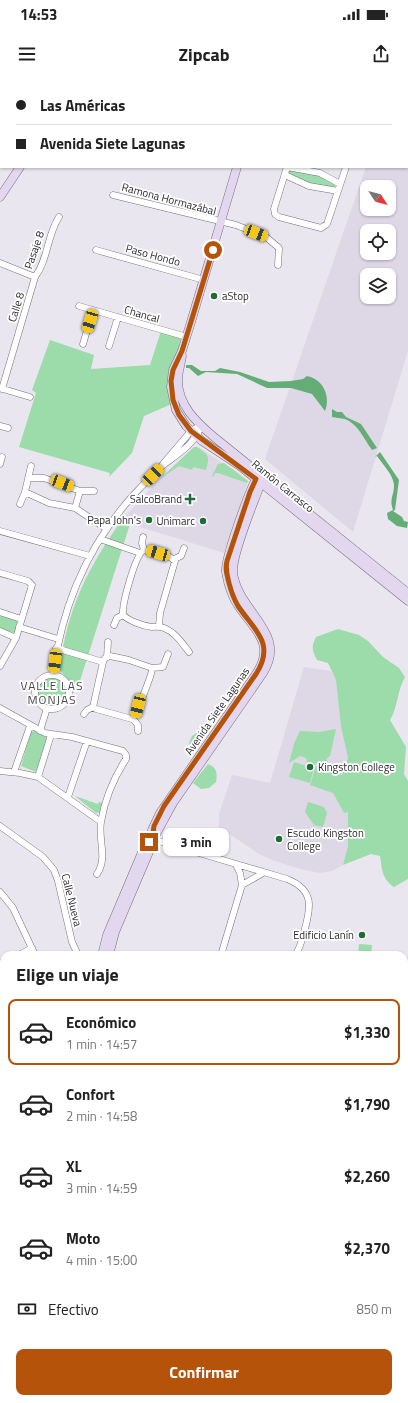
<!DOCTYPE html>
<html lang="es">
<meta charset="utf-8">
<style>
body{margin:0;font-family:"Titillium Web",sans-serif;background:#f6f6f6;color:#222;height:100vh;display:flex;flex-direction:column;font-size:15px;white-space:nowrap}
*{box-sizing:border-box;margin:0}
p{font-size:13px;color:#767676}
.icon{flex:none;width:22px;height:22px;fill:none;stroke:currentColor;stroke-width:2;stroke-linecap:round;stroke-linejoin:round}
.map{position:relative;flex:1;overflow:hidden}
.sheet{position:absolute;left:0px;top:871px;width:408px;height:452px;display:flex;flex-direction:column;background:#fff;border-radius:12px 12px 0 0;box-shadow:0 1px 3px #0004}
.sheet>*{flex:none}
.banner{position:absolute;left:0px;top:0px;width:408px;height:88px;box-shadow:0 1px 3px #0004;display:grid;align-content:center;height:88px;padding:0 16px;background:#fff}
.needle{width:26px;rotate:126deg}
.tools{position:absolute;left:360px;top:100px;display:grid;gap:8px}
.tools a{display:grid;place-items:center;width:36px;height:36px;border-radius:8px;background:#fff;box-shadow:0 1px 3px #0004;font-size:20px}
.end{position:absolute;width:18px;height:18px;margin:-9px;border:5px solid #b45309;background:#fff;box-shadow:0 0 0 2px #fff}
.from{border-radius:50%}
.bubble{position:absolute;height:28px;border-radius:8px;background:#fff;box-shadow:0 1px 3px #0004;font-size:13px;font-weight:700;line-height:28px;text-align:center}
.car{position:absolute;width:12px;height:24px;margin:-12px -6px;border-radius:5px;box-shadow:0 0 3px 1px #0007;background:linear-gradient(#f5c518 24%,#345 0 40%,#f5c518 0 76%,#345 0 86%,#f5c518 0)}
.banner b{display:flex;align-items:center;gap:14px;height:38px;font-size:15px}
.banner b+b{border-top:1px solid #e0e0e0}
.banner i{width:10px;height:10px;background:#222}
ul{padding:0;list-style:none}
li{display:flex;align-items:center;gap:12px;height:66px;margin:0 8px 6px;padding:0 8px;border:2px solid transparent;border-radius:8px}
li div{flex:1}
li b{display:block;font-size:15px}
li em{font-style:normal;font-weight:700}
li.active{border-color:#b45309}
li>.icon{width:36px;height:36px;stroke-width:1.5}
h2{padding:0 16px;font-size:18px;line-height:48px}
.pay{display:flex;align-items:center;gap:10px;height:44px;padding:0 16px;font-size:15px}
.pay p{margin-inline-start:auto}
.cta{display:flex;gap:8px;margin-top:auto;padding:8px 16px}
.cta a{flex:1;height:46px;border-radius:8px;background:#b45309;color:#fff;font-size:16px;font-weight:700;line-height:46px;text-align:center}
.status{display:flex;justify-content:space-between;align-items:center;height:28px;padding:0 20px;background:#fff;direction:ltr}
.status svg{height:11px;fill:currentColor}
header{display:flex;justify-content:space-between;align-items:center;height:52px;padding:0 16px;background:#fff;font-size:18px;font-weight:700}
.map>svg:first-child{display:block}
</style>
<div class="status"><b>14:53</b><svg viewBox="0 0 49 12"><path d="M0 12V9h3v3zM5 12V6h3v6zM10 12V3h3v9zM15 12V0h3v12zM26 1h20v11H26zM47 4h2v5h-2z"/></svg></div>
<header><svg class="icon" aria-label="menu" viewBox="0 0 24 24"><path d="M4 6h16M4 12h16M4 18h16"/></svg>Zipcab<svg class="icon" aria-label="share" viewBox="0 0 24 24"><path d="M12 15V3M7 8l5-5 5 5M5 13v7h14v-7"/></svg></header>
<div class="map">
<svg width="408" height="1323" viewBox="0 0 408 1323">
<rect width="100%" height="100%" fill="#eae6ef"/>
<path fill="#ddd7e6" fill-rule="evenodd" d="M308,0H408V271L353,452L265,379L366,87H407V1ZM367,107H389V129H367ZM367,151H389V173H367ZM367,195H389V217H367Z
M194,367H197L233,389L248,401L224,473L121,441L160,398Z
M304,587L331,591L336,600L341,647L348,678L340,701L349,735L348,766L343,785L332,791L320,793L300,789L272,780L259,774L219,747V734L232,695L270,703Z
M257,1319H296L294,1323H256Z"/>
<path fill="#9bdcaa" d="M288,90L319,94L336,106L333,107L309,103L289,94Z
M161,251L181,257L175,284L174,323L144,336L132,373L109,397L110,393L19,367L36,313L32,310L50,260L94,275L91,289L150,285Z
M194,367H197C209,375 210,376 206,390L193,387L192,390L179,386L160,399Z
M224,383L248,401L247,403L218,393H215L213,397L212,396L218,384Z
M121,441L130,444L77,610L73,613L71,604L59,589C69,526 85,493 121,441Z
M0,534L18,540L15,553L0,548Z
M338,549L359,555L368,561L383,577L399,588L405,597C397,611 398,627 390,640L406,667L404,694L408,701V799L394,807C382,799 382,789 380,776L371,774L343,785L348,766V732L344,733L333,713L310,705L316,686L342,695L348,678L341,647L336,600L328,583L317,580C312,571 311,567 316,557Z
M38 612a14 14 0 1 1 28 0a14 14 0 1 1-28 0Z
M336,649L330,676L326,679L328,682L326,689L316,683L315,685L307,682L306,678L300,676L289,683L294,664L300,651L319,652Z
M34,651L47,658L36,692L21,686L31,652Z
M198,652L208,654L194,673L189,663L192,656Z
M294,682L314,688L310,703L289,697Z
M208,684C216,687 218,693 216,702L209,708L201,709L193,703Z
M75,716L98,724L99,722L103,723L101,732L96,733Z
M308,722L324,727L327,733L323,747L314,745L305,732Z
M359,864L372,865L371,875H358Z"/>
<path fill="#65ad77" d="M186,285H192L201,291H215L220,288L240,292L269,302L291,301L303,299L307,296C323,299 331,316 325,331L312,314L291,308H267L237,294L206,292L198,296L189,288H186Z
M332,329L337,332H342L346,337L361,344L377,368L372,370C364,359 358,344 345,339C341,338 336,338 332,337Z
M380,372L399,400L395,430L393,431L402,437L404,441L408,442L407,448L397,446L388,439L387,433L393,430C389,419 394,416 394,405C393,394 382,384 377,376L375,377Z"/>
<g fill="none" stroke-linecap="round" stroke-linejoin="round">
<defs>
<path id="street" d="M148,0L152,1
M210,1V0
M0,49H1
M287,87L274,129L275,134L279,137L321,148L327,144L346,87
M287,87L320,93L340,104
M285,95L309,106L338,111
M113,115L236,145L266,157L279,168L278,185
M96,170L204,200
M0,183L35,197
M79,226L187,257
M83,264L93,230
M109,266L118,237
M0,308L30,317
M2,309L35,197C48,180 47,155 59,137
M0,346L8,348
M0,384L2,377
M163,384L191,351L201,345
M29,398H44L80,411H94
M25,412L49,423L75,428L107,449
M20,424L25,412L31,386
M75,428L80,411
M0,451L90,476
M143,457L142,463L144,470
M100,459L140,473
M174,479L181,476L184,468
M0,532L21,539
M114,545L117,538L123,535
M159,546L160,533L175,481L170,477L144,470C135,475 122,524 123,535C129,541 143,546 152,547C157,547 160,546 164,548C175,552 182,563 189,572
M19,547L58,559
M0,551L16,558
M56,568L103,582
M110,576L129,580L152,588C153,593 135,637 132,639L96,629L93,627L103,582L105,578Z
M107,577L108,562
M0,586L16,558L32,505L28,501L0,493
M152,588L163,587L168,574
M53,595C62,524 90,460 140,408C147,401 154,393 162,386C175,376 197,363 201,345
M35 612a17 17 0 1 1 34 0a17 17 0 1 1-34 0Z
M0,628L45,653L72,657L123,671L126,675V679C113,699 105,718 101,742C98,760 108,778 97,794
M84,634L87,630L93,627
M133,639L138,645V651
M40,651L47,628
M0,691L20,693L38,697L101,742
M14,692L30,646
M38,697L51,655
M68,717L87,661
M0,746L43,777L54,790L58,801L72,862L78,875
M152,759L287,799C315,810 311,828 304,852C302,860 300,869 295,875
M242,805L263,793
M0,812L13,828L35,875
M19,875L32,868
M221,875L242,805L240,793L236,785
M0,884L4,882
M407,886H408
M0,890L4,899
M0,917L4,918
M404,919L408,921
M0,962L4,965
M404,980L408,973
M0,1001L4,1004
M408,1038L407,1042L408,1045
M404,1083L408,1086
M0,1090L4,1083
M404,1132L408,1135
M404,1142L408,1145
M0,1148L4,1153
M404,1181L408,1184
M0,1201L2,1200
M406,1249L408,1257
M0,1250L4,1247
M406,1296L408,1295
M148,1319L151,1323
M206,1319L210,1323
M344,1319V1323
M32,1323L36,1319
M88,1323L92,1319
M252,1323L253,1319"/>
<path id="secondary" d="M18,0V1
M253,1L254,0
M260,1V0
M237,87L191,242L182,271L173,290L171,307L176,330L186,346L202,361L240,386L408,521
M0,117L20,87
M182,276C181,284 178,292 178,300C178,325 196,342 214,357L408,513
M102,875L107,855L143,770L156,754L173,723L263,593C289,552 237,532 233,492C232,474 252,427 259,408L262,404
M109,875L115,852L149,772L152,750L160,733L256,594C276,564 255,550 239,527C232,517 228,504 226,492C224,480 249,412 256,399
M0,1135L4,1133
M0,1143L4,1141
M404,1194L408,1190
M0,1289L4,1295
M21,1319L24,1323
M318,1319L319,1323
M304,1323L307,1319"/>
</defs>
<use href="#street" stroke="#737078" stroke-width="7"/>
<use href="#secondary" stroke="#737078" stroke-width="9"/>
<use href="#street" stroke="#fff" stroke-width="6"/>
<use href="#secondary" stroke="#e2d7ee" stroke-width="8"/>
</g>
<g fill="none" stroke-linecap="round" stroke-linejoin="round">
<path stroke="#b45309" stroke-width="5" d="M149,762L152,760L154,746L164,726L256,594C276,563 254,550 238,526C234,519 231,511 229,503C227,495 225,489 227,481L250,412L256,399L191,351L179,335L173,320L171,301L173,290L182,271L213,170"/>
</g>
<g fill="#206b3a" stroke="#fff" stroke-width="1.5">
<circle cx="214" cy="216" r="4"/>
<path d="M188 413h4v4h4v4h-4v4h-4v-4h-4v-4h4z"/>
<circle cx="149" cy="440" r="4"/>
<circle cx="203" cy="441" r="4"/>
<circle cx="310" cy="687" r="4"/>
<circle cx="279" cy="759" r="4"/>
<circle cx="362" cy="855" r="4"/>
</g>
<g text-anchor="middle" dominant-baseline="central" stroke-width="3.5" stroke-linejoin="round" paint-order="stroke">
<g font-size="11" fill="#2a282c" stroke="#fff">
<text transform="translate(169 119) rotate(15)">Ramona Hormazábal</text>
<text transform="translate(34 170) rotate(-71)">Pasaje 8</text>
<text transform="translate(153 175) rotate(15)">Paso Hondo</text>
<text transform="translate(16 227) rotate(-73)">Calle 8</text>
<text transform="translate(142 234) rotate(16)">Chancal</text>
<text transform="translate(283 406) rotate(39)">Ramón Carrasco</text>
<text transform="translate(217 631) rotate(-55)">Avenida Siete Lagunas</text>
<text transform="translate(72 820) rotate(76)">Calle Nueva</text>
</g>
<g font-size="11" fill="#2a282c" stroke="#fff" text-anchor="end">
<text x="222" y="216" text-anchor="start">aStop</text>
<text x="182" y="419">SalcoBrand</text>
<text x="141" y="440">Papa John's</text>
<text x="195" y="441">Unimarc</text>
<text x="318" y="687" text-anchor="start">Kingston College</text>
<text x="287" y="753" text-anchor="start">Escudo Kingston<tspan x="287" dy="13">College</tspan></text>
<text x="354" y="855">Edificio Lanín</text>
</g>
<g font-size="12" letter-spacing="1" fill="#48454c" stroke="#fff">
<text x="52" y="605">VALLE LAS<tspan x="52" dy="14">MONJAS</tspan></text>
</g>
</g>
</svg>
<div class="tools">
<a><svg class="needle" viewBox="-14 -14 28 28"><path d="M0-13l5 13h-10z" fill="#e53935"/><path d="M0 13l5-13h-10z" fill="#767676"/></svg></a>
<a><svg class="icon" aria-label="locate" viewBox="0 0 24 24"><circle cx="12" cy="12" r="6"/><path d="M12 2v4M12 18v4M2 12h4M18 12h4"/></svg></a>
<a><svg class="icon" aria-label="layers" viewBox="0 0 24 24"><path d="M12 4l9 5-9 5-9-5zM3 14l9 5 9-5"/></svg></a>
</div>
<i class="end from" style="left:213px;top:170px"></i>
<i class="end" style="left:149px;top:762px"></i>
<div class="bubble" style="left:163px;top:748px;width:66px">3 min</div>
<i class="car" style="left:256px;top:153px;rotate:111deg"></i>
<i class="car" style="left:90px;top:241px;rotate:197deg"></i>
<i class="car" style="left:153px;top:395px;rotate:45deg"></i>
<i class="car" style="left:62px;top:403px;rotate:111deg"></i>
<i class="car" style="left:158px;top:473px;rotate:286deg"></i>
<i class="car" style="left:55px;top:581px;rotate:187deg"></i>
<i class="car" style="left:138px;top:626px;rotate:194deg"></i>
<div class="banner">
<b><i class="from"></i>Las Américas</b>
<b><i></i>Avenida Siete Lagunas</b>
</div>
<section class="sheet">
<h2>Elige un viaje</h2>
<ul>
<li class="active"><svg class="icon" aria-label="car" viewBox="0 0 24 24"><path d="M5 17H2v-5l4-1 3-4h7l3 4 3 1v5h-3M9 17h6M6 11h13"/><circle cx="7" cy="17" r="2"/><circle cx="17" cy="17" r="2"/></svg><div><b>Económico</b><p>1 min · 14:57</p></div><em>$1,330</em></li>
<li><svg class="icon" aria-label="car" viewBox="0 0 24 24"><path d="M5 17H2v-5l4-1 3-4h7l3 4 3 1v5h-3M9 17h6M6 11h13"/><circle cx="7" cy="17" r="2"/><circle cx="17" cy="17" r="2"/></svg><div><b>Confort</b><p>2 min · 14:58</p></div><em>$1,790</em></li>
<li><svg class="icon" aria-label="car" viewBox="0 0 24 24"><path d="M5 17H2v-5l4-1 3-4h7l3 4 3 1v5h-3M9 17h6M6 11h13"/><circle cx="7" cy="17" r="2"/><circle cx="17" cy="17" r="2"/></svg><div><b>XL</b><p>3 min · 14:59</p></div><em>$2,260</em></li>
<li><svg class="icon" aria-label="car" viewBox="0 0 24 24"><path d="M5 17H2v-5l4-1 3-4h7l3 4 3 1v5h-3M9 17h6M6 11h13"/><circle cx="7" cy="17" r="2"/><circle cx="17" cy="17" r="2"/></svg><div><b>Moto</b><p>4 min · 15:00</p></div><em>$2,370</em></li>
</ul>
<div class="pay"><svg class="icon" aria-label="cash" viewBox="0 0 24 24"><path d="M3 7h18v10H3z"/><circle cx="12" cy="12" r="2"/></svg>Efectivo<p>850 m</p></div>
<div class="cta"><a>Confirmar</a></div>
</section>
</div>
